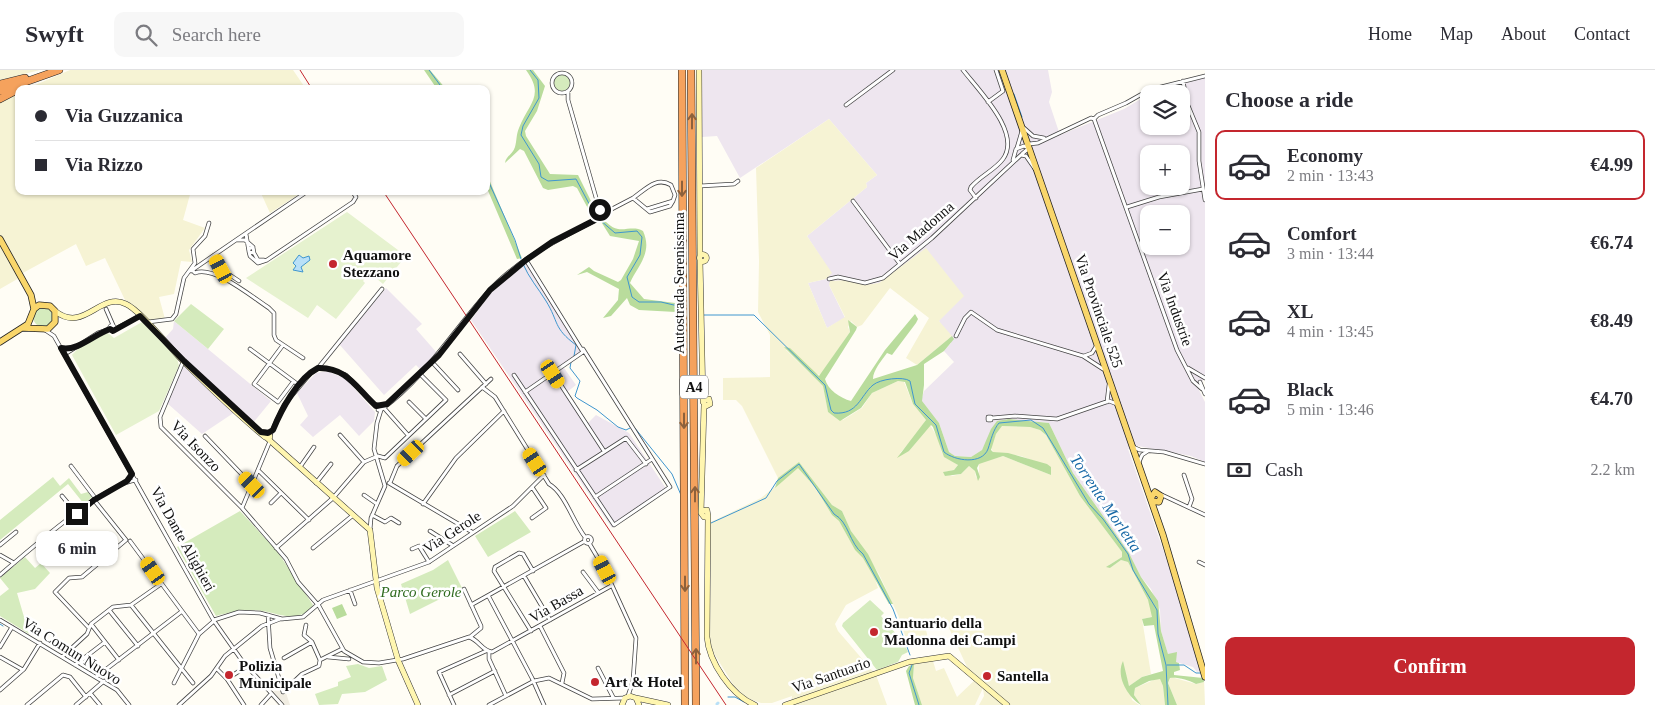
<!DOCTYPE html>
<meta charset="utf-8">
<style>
body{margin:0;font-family:"Times New Roman",serif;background:#f7f7f7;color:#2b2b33;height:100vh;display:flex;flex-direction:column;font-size:19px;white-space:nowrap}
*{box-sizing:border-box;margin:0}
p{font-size:16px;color:#7c7c81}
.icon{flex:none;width:28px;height:28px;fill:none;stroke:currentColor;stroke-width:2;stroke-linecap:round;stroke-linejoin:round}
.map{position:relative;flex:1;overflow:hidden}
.sheet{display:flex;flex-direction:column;background:#fff;width:450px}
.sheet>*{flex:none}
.hud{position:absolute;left:15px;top:15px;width:475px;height:110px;border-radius:10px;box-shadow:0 1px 4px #0004;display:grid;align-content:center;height:110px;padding:0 20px;background:#fff}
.fabs{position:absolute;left:1140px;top:15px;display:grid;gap:10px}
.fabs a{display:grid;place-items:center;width:50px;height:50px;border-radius:10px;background:#fff;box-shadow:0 1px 4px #0004;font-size:25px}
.end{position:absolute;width:22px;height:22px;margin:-11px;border:6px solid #111;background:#fff;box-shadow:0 0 0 2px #fff}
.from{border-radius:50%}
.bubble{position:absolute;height:35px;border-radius:10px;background:#fff;box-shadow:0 1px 4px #0004;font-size:16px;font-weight:700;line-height:35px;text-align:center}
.car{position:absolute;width:15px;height:30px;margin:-15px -8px;border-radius:6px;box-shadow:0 0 4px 1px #0007;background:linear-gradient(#f5c518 24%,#345 0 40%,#f5c518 0 76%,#345 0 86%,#f5c518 0)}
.hud b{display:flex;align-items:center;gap:18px;height:48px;font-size:19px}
.hud b+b{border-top:1px solid #e1e1e2}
.hud i{width:12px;height:12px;background:#2b2b33}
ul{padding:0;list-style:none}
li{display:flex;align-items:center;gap:15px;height:70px;margin:0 10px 8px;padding:0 10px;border:2px solid transparent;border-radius:10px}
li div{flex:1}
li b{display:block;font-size:19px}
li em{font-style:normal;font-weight:700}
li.selected{border-color:#c4262e}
li>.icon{width:45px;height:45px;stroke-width:1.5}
h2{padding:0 20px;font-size:22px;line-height:60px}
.pay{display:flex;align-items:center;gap:12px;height:55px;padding:0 20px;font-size:19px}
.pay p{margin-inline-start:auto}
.cta{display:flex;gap:10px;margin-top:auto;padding:10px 20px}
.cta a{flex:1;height:58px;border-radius:10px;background:#c4262e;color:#fff;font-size:20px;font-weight:700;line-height:58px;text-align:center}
header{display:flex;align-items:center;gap:30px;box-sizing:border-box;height:70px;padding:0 25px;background:#fff;border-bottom:1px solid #e1e1e2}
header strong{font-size:24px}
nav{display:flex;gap:28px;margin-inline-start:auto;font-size:18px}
.search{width:350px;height:45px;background:#f7f7f7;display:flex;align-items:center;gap:12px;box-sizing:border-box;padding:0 18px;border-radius:10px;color:#7c7c81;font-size:19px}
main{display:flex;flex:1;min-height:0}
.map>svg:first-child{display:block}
</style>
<header>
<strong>Swyft</strong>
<div class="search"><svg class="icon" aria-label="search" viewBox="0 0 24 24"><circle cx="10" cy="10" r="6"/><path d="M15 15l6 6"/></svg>Search here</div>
<nav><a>Home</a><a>Map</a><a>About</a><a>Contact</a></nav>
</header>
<main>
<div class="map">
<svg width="1205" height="635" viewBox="0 0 1205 635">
<rect width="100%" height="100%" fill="#fffdf5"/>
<path fill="#eee6ef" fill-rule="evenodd" d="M701,0H1048L1052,22L1049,32L1060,65L1124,39L1149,24V56H1181V24H1150L1205,7V305L1199,320L1205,332V392L1191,386L1138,376L1128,379L1174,511L1200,601L1197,602L1193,597L1176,592L1168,584L1161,561L1160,540L1151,519L1141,507L1129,483L1073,403L1049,353L1009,349L986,372L982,380L971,387L955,386L949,382L939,353L921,331L924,321L954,292L944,281L951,273L939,251L926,179L879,213L866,215L847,210L829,215L845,248L827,258L808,213L826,209L831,203L807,166L867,117L866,113L877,105L829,49L740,108L717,66L702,67ZM1149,84H1181V116H1149ZM1149,144H1181V176H1149Z
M526,194L581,282L562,295L576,315L567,322L588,353L596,345L629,363L667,420L612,458L471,250L490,224L522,195Z
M386,218L422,254L416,259L437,283L421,300L416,295L384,325L339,274Z
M174,251L271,331L253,353L164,269L173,259Z
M184,295L235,342L202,364L167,333Z
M327,301L346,309L375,342L374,351L359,366L340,345L313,367L300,355L308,346L297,323L316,303Z"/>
<path fill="#f6f3d4" d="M0,0H40L0,10Z
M70,0H293L306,19H26Z
M19,23V121H191L183,150L205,158L189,180L192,192L181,191L174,224L159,227L165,249L146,251L132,234L125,230L105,188L86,196L76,174L21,204L0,166V33Z
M829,49L877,105L866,113L867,117L807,166L832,203L826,209L808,213L827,258L845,247L829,215L830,211L847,210L866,215L879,213L926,178L964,226L939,251L952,266L917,295L906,288L929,248L890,218L862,255L857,257L851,251L848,257L850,262L821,305L815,304L790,278L786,280L823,316L828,342L843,350L862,338L872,323L898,311L904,312L913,334L926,350L917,364L900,383L909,381L930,355L939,370L942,383L958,395L954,400L944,402L952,406L961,404L969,396L975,401L976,408L979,403V393L1003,386L1051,405L1042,394L1021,386L993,382L991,377L996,364L1002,356L1030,357L1040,360L1046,365L1080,426L1122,482V487L1109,495L1110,498L1121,490L1128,492L1152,538V547L1142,549L1151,604L1142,607L1129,616L1122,592L1132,630L1139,635H979L984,626L983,618L975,635H922L913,608L914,594L933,591L936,601L944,598L957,627L978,607L967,597L944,547L925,556L928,568L909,577L898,545L879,504L851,461L842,441L832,435L799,392L778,408L742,336L736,330H723V308L770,307V265L758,242L759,191L756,98Z
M260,121H304L270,143Z
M0,175L19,208L0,219Z
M798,397L815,417L832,445L839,451L855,480L863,487L875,509L878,518L846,535L835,554L838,561L876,605L887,635H791L792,626L772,633H761L747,628L734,616L712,580L710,570L711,452L761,428Z
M1171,607L1196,614L1204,612L1205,635H1177L1168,613Z
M1156,609H1160L1163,616L1165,635H1141L1134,625L1135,618Z"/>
<path fill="#d5ebbd" d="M554 13a8 8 0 1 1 16 0a8 8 0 1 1-16 0Z
M191,234L224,259L208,279L174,251Z
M33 247a10 10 0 1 1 20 0a10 10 0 1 1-20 0Z
M53,407L60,416L69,408L81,424L88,422L92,427L84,434L68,414L0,470V450Z
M240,441L277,481L313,535L308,542C288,552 274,541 255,540C241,540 230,542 216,546L177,477Z
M515,441L531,462L488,487L475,466Z
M25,487L35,498L41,493L50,503L35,519L17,523L29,564L0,546V526L9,519L0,508Z
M448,490L462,518L410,544L401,514L433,500Z
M870,530L884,543L881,546L897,565L900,564L908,582L902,585L898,592L877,600L842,556L843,553Z
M358,594L369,598L382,596L387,610L365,622L342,624L338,634L319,635L315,624L338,616V612L351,607L346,596Z"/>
<path fill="#b9dc9c" d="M424,0H430L446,19H437Z
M526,0H533L545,16L537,41L525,61L526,66L550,104L578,105L596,141L592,146L577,118L573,116L548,120L543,118L524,81L520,79L505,93C506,86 513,84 515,77C517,70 516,65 519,58C529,33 545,26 526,0Z
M486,102L522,188L517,189L486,116Z
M600,150C607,150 610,158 618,159C627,160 635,156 643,161C653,183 638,195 630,213L644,229L675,233L676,242L639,240L630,235L627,228L611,246L603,248L618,230L619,219L587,202L577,205L589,197L594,201L618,212L621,210L633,189L639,171L610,166Z
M915,244L918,249L916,253L892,285L887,283C882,290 873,300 873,309L917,295L952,266L954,269L944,281L924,294V315L922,331L939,353L949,382L955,386L971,387L982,380L991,359L997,351L1009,349L1049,353L1073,403L1129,483L1141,507L1158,531L1161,561L1168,584L1177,582L1176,592L1179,593L1180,600L1174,602V605L1203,608L1204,612L1196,614C1189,610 1177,607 1170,608L1168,613L1177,635H1165L1163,616L1160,609L1149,611L1135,618L1134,625L1141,635C1129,628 1115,607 1123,591L1129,616L1142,607L1163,601L1154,555L1144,556L1142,549L1152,547L1148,530L1128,492L1121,490L1110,498L1106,497L1122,487V482L1080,426L1046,365L1040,360L1030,357L1002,356L996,364L991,380L993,382L1008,383L1047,394L1051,397V405L1003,386L979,394L977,398L980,407L978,411L975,401L969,396L961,404L945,406L943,402L954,400L958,395L944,387L933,357L931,355L909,381L897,388L926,350L913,334L905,312L898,311L872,323L861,338L840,351L828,342L823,316L784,277L790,278L819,306L850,262L848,250L857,257L856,260L825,309C828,320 840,328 851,331L885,280Z
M799,392L832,435L842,441L851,461L868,484L893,534H889L863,488L855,480L839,451L832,445L815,417L798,398L775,418L778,408Z
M342,534L347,545L337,549L332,538Z
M914,594L913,608L922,635H915L906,601L909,596Z"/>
<path fill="#e6f2cf" d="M347,142L406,186L383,214L370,203L363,211L365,213L336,249L317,235L308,248L246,208Z
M142,252L177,288L179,296L159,341L116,365L72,285C82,274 93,266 108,263L114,268Z"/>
<path fill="#f1ede2" d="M285,620L290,635H278L270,626V621Z"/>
<path fill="#b9e0f7" stroke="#3f96cf" d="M299,185L303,188L309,186L310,190L301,197L303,202L293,200L296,196L293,193Z"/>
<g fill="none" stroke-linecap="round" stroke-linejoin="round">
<path stroke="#3f96cf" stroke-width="1" d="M429,0L443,19
M530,0L538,10L539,28L523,56L521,65L539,94L541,107L548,111L576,109L595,145
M1014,24L1022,47
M486,106L515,170L521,189
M600,150L615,163L637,161L642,167L640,185L627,207L632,227L639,232H661L678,236
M523,194C529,208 538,218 546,231C559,252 553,258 576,275L574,286
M703,245H754L825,315L831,340L834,343C858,345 860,326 873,315C880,309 903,306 910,311L915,334L936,355L944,382C955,391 982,395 988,379C991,370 993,360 999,353L1031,350L1043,358L1089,434L1103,449L1128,484L1133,500L1157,540L1158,564L1166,595L1168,635
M571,292L570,298L580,311L575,326L577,328L597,340L618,357L626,360L630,358
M634,357L672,404L681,425
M711,453L766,428L777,411L799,394L834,444C849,452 849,473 863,484L893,539L910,585
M0,554L3,556
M912,595L909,603L919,635
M1167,595H1184L1196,603H1200
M728,627H735L744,632"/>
<path stroke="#b9e0f7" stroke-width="3" d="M717,634L718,633"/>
<defs>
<path id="street" d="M963,0C979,21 1022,63 1003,89C995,100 980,106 971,117L970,120L976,128
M552 13a10 10 0 1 1 20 0a10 10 0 1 1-20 0Z
M1183,11L1187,33L1199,62V91L1205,130
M988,32L1003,21L996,0
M846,35L893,0
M1094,49L1177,280L1193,311L1202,319
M1024,58L1033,66L1044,68
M1029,74L1038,73L1091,48L1094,49L1098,45L1126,33L1149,20L1205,6
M1017,78L1022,61
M1013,90L1016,79L1024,76L1029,78L1022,84
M700,116L734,114L738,111
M633,128C645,120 656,106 671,115L675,125L673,131L647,139
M853,131L900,194
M1127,137L1159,127L1203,119
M600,142L610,140L633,128L650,142L670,136L673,131
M246,164L249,182L254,183L253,177L249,179
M236,170L308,121
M249,182L250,186L258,193L267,190L353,132L356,127L352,121
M254,183L258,190H264
M214,185L221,199L239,211
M192,200L195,203C214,195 252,227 269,238L274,243V265L276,270L303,288
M191,201L236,170H245L253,177
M829,209L838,207L865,213L883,208L932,168L1021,85L1026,86L1035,99
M106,239L113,255
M148,252L172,249L176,244L184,208L195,193L193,179L205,166L209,153
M109.5 258a2.5 2.5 0 1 1 5 0a2.5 2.5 0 1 1-5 0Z
M115,259L140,246
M45,260L54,266L214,551L243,592L282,635
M956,266L965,248L971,242L997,260L1083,286L1103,299
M283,275L254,314L278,332L293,312
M250,279L300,316
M583,279L670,417
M65,284L98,263L110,259
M460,284L486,314
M1084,286L1092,283L1097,275
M183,292L160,347L161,357L242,438L286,489L298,512L319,536L344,581L363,592L379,593L403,589L469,567C479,570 482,581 492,582L611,516
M432,292L458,320
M318,298L382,219
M1188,298L1205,308
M553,303L604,381
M514,305L614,455L670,417
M1200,312L1205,324
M482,317L495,327L549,414C565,423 573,452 585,467
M525,322L583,282L526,190
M409,332L426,349
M1107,332L1109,315
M384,338L408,365
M382,339C425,308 452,262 487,223C516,190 556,171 594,151L599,145V138L568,30V21
M988,347H991V350H988Z
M992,348L1015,346L1057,349L1109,331L1117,334
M270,365L284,335L310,304L318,298L330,299L346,305L374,334L382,336V339L378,340
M340,365L364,392
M205,366L252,415
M1133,377L1140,380L1164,382L1205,394
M1139,392L1142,385L1148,381
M71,396L96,429
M300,397L314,377
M258,400L309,450
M576,400L626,368L646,394
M1184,405L1192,429L1189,437
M316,413L331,394
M389,413L472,462
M390,413L397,396L491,309
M532,417L546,438L532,448
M364,425L377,434
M1162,425L1205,445
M62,426L77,444
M595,427L652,389
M271,433L281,423
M423,434L456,388L504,341
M242,438L270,371
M372,445L385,452L391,448L399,453
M370,460L371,448L385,416L374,379L377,353L381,340
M430,461L452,475
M584.5 470a3.5 3.5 0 1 1 7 0a3.5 3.5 0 1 1-7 0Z
M130,471L199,564
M589,473L605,500L636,568L633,611L628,626
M0,475L16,462
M276,478L333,428L364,392L378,386L385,388L446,330L420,304
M313,478L352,446
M412,479L419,476L429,492
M0,485L14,493
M1199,492L1205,495
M583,502L598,522
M0,505C27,482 104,414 136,410
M524,506L550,550
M464,519L481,556V558L470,567
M350,520L355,534
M489,527L532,608L544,635
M131,535L193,613
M471,535L585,471
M109,540L138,576
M268,545L270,578L283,622L302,604L319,596L320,590L342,579
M0,550L117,620L129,635
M214,550L239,542L260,543L282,549L303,547L323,530L429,492L513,436L544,405
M91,554L119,590
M306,555L304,565L312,572L320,590
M540,556L564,603L562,613
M89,558L55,522L69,508L82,507L126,470L94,430
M531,561L494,501L495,497L519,483L523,484L533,501
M0,577L12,557
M489,582V589L506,626
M0,587L23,600
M62,587L87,564L91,554L113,537L131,535L161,514
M328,587L349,589
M284,588L312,572
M75,595L105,572
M598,598L613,627
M217,599L227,609L244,635
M96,607L181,542
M227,609L247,596
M174,613L199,564L214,551
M0,620L24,599L40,573
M90,623L100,635
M449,625L495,601
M27,635L63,605L70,607L86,627
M76,635L104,611
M179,635L211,606L225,586L262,556L280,549
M261,635L270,625
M454,635L439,602L486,581
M489,635L534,611L549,608L592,629L625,628"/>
<path id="secondary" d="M699,0L700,187
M699.5 188a3.5 3.5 0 1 1 7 0a3.5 3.5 0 1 1-7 0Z
M700,190L703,332L706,336L710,334L709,329L704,330
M55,241C84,264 100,221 126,234C140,240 170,278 183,291C209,317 237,344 265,367
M261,362L269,363L270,367
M267,368L370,460L377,518L398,590L418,635
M702,441L707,440L708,446L704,447L701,443L704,335
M708,446L707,567C709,592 731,625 755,635
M636,628L668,635
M622,635L625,628L630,626L636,628L639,635
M785,635L909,592L949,586L1007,635"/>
<path id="primary" d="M1002,0L1163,465L1205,607
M0,169L31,225L34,239
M0,272L28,254L34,239L39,235L50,236L55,241V252L48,259L23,258
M1151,428L1155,422L1161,426L1159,432L1152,431"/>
<path id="highway" d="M682,0L685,635
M691,0L696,635
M0,14L25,8
M0,21L59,0
M0,29L19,19"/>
</defs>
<use href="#street" stroke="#444" stroke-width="4.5"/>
<use href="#secondary" stroke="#333" stroke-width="6"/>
<use href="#primary" stroke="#222" stroke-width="7"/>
<use href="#highway" stroke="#222" stroke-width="8"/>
<use href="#street" stroke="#fff" stroke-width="3"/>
<use href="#secondary" stroke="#fff6b0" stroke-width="5"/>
<use href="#primary" stroke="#f9d66b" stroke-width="5.5"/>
<use href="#highway" stroke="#f5a25d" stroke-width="7"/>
<path stroke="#c4262e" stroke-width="1" d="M300,0L312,19
M383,121L726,635"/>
</g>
<defs><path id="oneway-shaft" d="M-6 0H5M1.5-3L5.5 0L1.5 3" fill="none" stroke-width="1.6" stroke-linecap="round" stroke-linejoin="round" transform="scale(1.25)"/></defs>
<g stroke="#8e613b">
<use href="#oneway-shaft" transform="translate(692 51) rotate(-90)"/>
<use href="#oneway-shaft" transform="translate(682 119) rotate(90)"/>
<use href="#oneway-shaft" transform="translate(684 351) rotate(90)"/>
<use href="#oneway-shaft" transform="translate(695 424) rotate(-90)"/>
<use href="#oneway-shaft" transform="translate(685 514) rotate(90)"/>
<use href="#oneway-shaft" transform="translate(696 586) rotate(-90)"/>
</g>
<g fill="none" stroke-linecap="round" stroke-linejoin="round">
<path stroke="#111" stroke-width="6" d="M77,444L94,430L127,411L132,404L61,278C77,282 95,264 110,259L113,261L140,246L184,291L261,362L268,363L273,360C281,340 298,308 318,298C347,297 357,319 376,336L387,334L439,285L490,220L526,190L552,172L595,150L600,140"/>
</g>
<g fill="#c4262e" stroke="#fff" stroke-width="2">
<circle cx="333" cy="194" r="5"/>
<circle cx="874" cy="562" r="5"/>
<circle cx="229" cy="605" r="5"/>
<circle cx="987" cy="606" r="5"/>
<circle cx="595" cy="612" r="5"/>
</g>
<g text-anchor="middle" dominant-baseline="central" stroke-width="5" stroke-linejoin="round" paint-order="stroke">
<rect fill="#fff" stroke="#585858" stroke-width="1" x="680" y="305.5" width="28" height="23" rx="4"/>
<g font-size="14" font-weight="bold" fill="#111">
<text x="694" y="317">A4</text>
</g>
<g font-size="15" fill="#111" stroke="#fff">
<text transform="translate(921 161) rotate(-41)">Via Madonna</text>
<text transform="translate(679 213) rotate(-90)">Autostrada Serenissima</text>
<text transform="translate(1175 239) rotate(70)">Via Industrie</text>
<text transform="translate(1099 241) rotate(71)">Via Provinciale 525</text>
<text transform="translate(196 376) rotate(46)">Via Isonzo</text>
<text transform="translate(452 462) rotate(-33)">Via Gerole</text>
<text transform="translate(183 469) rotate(61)">Via Dante Alighieri</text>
<text transform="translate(556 534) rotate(-30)">Via Bassa</text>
<text transform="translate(72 581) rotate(32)">Via Comun Nuovo</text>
<text transform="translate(831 605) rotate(-19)">Via Santuario</text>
</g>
<g font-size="15" font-weight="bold" fill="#111" stroke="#fff" text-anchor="start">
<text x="343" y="185">Aquamore<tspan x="343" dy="17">Stezzano</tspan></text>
<text x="884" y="553">Santuario della<tspan x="884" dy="17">Madonna dei Campi</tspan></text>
<text x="239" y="596">Polizia<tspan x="239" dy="17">Municipale</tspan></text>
<text x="997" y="606">Santella</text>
<text x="605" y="612">Art &amp; Hotel</text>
</g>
<g font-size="15" font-style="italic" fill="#2f6b1f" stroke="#fff">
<text x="421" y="522">Parco Gerole</text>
</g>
<g font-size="16" font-style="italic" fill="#1768a6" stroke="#fff">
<text transform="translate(1106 433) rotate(56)">Torrente Morletta</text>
</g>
</g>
</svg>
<div class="fabs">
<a><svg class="icon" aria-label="layers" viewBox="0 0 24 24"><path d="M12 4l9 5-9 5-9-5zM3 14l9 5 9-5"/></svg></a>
<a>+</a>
<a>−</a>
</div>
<i class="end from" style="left:600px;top:140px"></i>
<i class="end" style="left:77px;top:444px"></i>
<div class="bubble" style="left:36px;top:461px;width:82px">6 min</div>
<i class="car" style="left:221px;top:199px;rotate:332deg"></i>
<i class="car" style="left:553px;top:304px;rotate:147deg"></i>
<i class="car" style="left:411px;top:383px;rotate:227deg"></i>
<i class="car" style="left:535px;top:392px;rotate:327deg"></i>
<i class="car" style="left:252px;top:415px;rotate:316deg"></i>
<i class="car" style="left:605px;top:500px;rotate:332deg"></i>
<i class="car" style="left:153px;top:501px;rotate:325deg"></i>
<div class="hud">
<b><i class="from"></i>Via Guzzanica</b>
<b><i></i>Via Rizzo</b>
</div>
</div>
<section class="sheet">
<h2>Choose a ride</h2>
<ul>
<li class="selected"><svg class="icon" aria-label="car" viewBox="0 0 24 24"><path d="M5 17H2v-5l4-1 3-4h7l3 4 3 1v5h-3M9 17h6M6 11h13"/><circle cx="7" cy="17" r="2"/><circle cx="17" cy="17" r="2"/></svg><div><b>Economy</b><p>2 min · 13:43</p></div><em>€4.99</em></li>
<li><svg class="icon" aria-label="car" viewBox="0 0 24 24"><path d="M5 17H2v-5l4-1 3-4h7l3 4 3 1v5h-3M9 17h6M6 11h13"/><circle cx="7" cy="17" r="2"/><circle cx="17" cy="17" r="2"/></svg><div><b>Comfort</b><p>3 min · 13:44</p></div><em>€6.74</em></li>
<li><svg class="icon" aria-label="car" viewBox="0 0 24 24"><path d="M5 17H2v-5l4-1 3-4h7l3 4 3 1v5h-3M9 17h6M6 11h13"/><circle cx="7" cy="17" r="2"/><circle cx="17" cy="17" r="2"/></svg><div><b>XL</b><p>4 min · 13:45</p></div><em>€8.49</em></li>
<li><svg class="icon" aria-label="car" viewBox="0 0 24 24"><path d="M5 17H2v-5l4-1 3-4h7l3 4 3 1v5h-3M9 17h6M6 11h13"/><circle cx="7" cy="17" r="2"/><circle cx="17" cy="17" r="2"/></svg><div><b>Black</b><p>5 min · 13:46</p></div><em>€4.70</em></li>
</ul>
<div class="pay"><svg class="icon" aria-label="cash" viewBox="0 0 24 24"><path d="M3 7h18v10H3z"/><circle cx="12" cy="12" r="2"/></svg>Cash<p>2.2 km</p></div>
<div class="cta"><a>Confirm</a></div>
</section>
</main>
